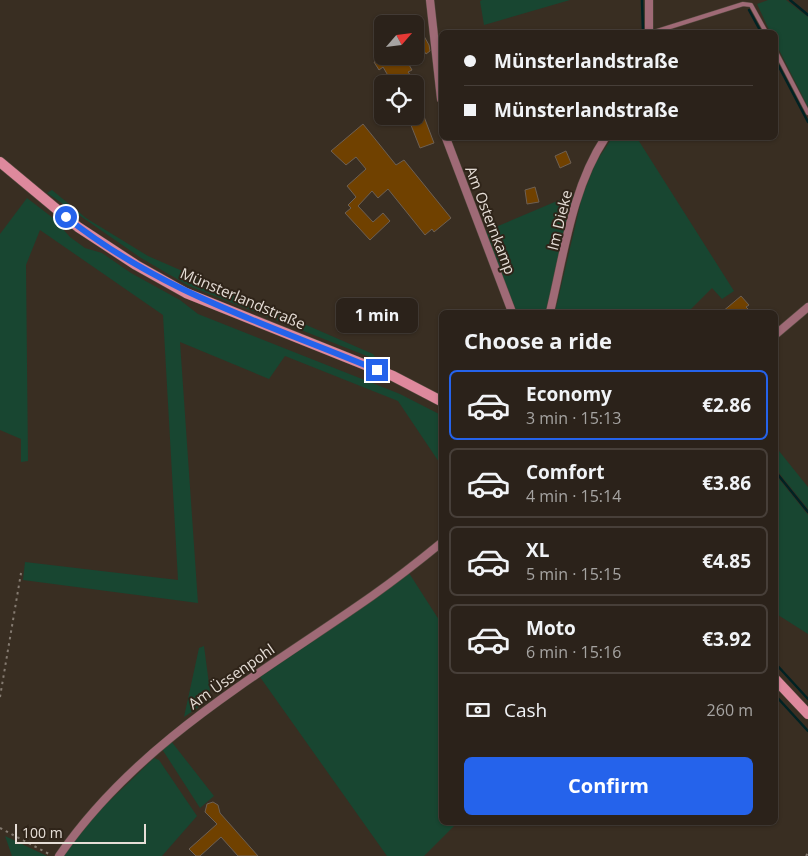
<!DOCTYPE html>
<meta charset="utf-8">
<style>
body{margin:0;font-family:"Open Sans",sans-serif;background:#372f27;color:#f1f3f6;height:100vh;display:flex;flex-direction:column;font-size:19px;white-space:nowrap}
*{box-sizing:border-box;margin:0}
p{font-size:16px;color:#a6a4a2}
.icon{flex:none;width:28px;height:28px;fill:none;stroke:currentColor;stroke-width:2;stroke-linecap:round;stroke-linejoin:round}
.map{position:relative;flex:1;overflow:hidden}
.details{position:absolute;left:439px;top:310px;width:339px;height:515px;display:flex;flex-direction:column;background:#2b221a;border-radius:8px;box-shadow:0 1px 4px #0004,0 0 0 1px #473f39}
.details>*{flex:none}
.guide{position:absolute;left:439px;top:30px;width:339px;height:110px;border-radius:8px;box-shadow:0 1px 4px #0004,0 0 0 1px #473f39;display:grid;align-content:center;height:110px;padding:0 25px;background:#2b221a}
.needle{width:32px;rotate:62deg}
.controls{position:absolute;left:374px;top:15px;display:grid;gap:10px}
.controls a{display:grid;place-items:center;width:50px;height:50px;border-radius:8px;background:#2b221a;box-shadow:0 1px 4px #0004,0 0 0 1px #473f39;font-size:25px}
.scale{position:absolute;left:15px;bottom:12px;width:131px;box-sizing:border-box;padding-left:5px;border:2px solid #e6ded7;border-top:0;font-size:14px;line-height:18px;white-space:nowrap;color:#e6ded7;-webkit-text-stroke:4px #2f2419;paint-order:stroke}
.end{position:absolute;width:22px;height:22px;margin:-11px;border:6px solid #2563eb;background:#fff;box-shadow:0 0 0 2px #fff}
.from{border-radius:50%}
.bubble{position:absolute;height:35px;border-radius:8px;background:#2b221a;box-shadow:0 1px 4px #0004,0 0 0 1px #473f39;font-size:16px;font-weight:700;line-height:35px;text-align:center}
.guide b{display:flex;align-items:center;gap:18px;height:48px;font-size:19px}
.guide b+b{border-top:1px solid #473f39}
.guide i{width:12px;height:12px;background:#f1f3f6}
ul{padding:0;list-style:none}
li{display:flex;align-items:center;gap:15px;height:70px;margin:0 10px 8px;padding:0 15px;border:2px solid #473f39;border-radius:8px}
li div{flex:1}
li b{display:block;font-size:19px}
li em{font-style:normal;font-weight:700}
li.on{border-color:#2563eb}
li>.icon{width:45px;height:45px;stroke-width:1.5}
h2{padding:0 25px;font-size:22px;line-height:60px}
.pay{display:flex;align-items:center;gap:12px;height:55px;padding:0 25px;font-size:19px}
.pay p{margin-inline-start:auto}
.button{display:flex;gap:10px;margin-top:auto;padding:10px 25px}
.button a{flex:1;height:58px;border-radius:8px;background:#2563eb;color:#fff;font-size:20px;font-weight:700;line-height:58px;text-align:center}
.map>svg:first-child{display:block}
</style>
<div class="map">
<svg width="808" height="856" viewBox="0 0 808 856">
<rect width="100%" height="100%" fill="#392e22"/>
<path fill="#184631" d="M570,0L484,25L480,1L482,0Z
M768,0H786L808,17V107L775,42V32H770L757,4Z
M612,138H637L734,291L722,299L712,288L688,312H555L582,197L596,162Z
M52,190L86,218L148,256L373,354L377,360L189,286L141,258L47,193Z
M576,193L546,312H517L484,232Z
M27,198L53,218L70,237L85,248L102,253L131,273L180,300L198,314L400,394L441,415V465L398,401L285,356L269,379L180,342L198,603L23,580L25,562L178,580L163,315L40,230L26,265L28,461L21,462V439L0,430V234Z
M775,446L808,487V509L775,468Z
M775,474L808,515V634L775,613Z
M409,573L441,623V822L457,823L424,856H387L260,677Z
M204,646L211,699L184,717L199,648Z
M171,741L214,796L200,808L162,749Z
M154,758L159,760L197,816L162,856H63L97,813Z
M5,836L47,856H12Z"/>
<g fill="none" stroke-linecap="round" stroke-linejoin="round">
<path stroke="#012223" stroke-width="2.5" d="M642,0L643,32
M790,0L808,15
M749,10L761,32
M775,59L808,122
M775,471L808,512
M775,663L808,699
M775,695L808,731"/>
</g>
<path fill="#704100" stroke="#6d6054" d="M420,29L429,45L430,51L426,54L420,44L415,47V32Z
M383,56H404L412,70L408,72L411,76L402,81L404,84H393L383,67L379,70L374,62Z
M423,114L434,143L420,148L409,120Z
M363,124L396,165L404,160L451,218L434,232L432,229L425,235L388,189L378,198L372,191L358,206L373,222L383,213L390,221L370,240L345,213L351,208L348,205L356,197L347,186L366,169L356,157L346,165L331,151Z
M566,151L571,163L560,168L555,156Z
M535,187L539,202L527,204L525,190Z
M741,296L749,305L746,307L751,312H722Z
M213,802L218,805L220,813L258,856H238L221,837L200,856H196L189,849L217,824L205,812L207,804Z"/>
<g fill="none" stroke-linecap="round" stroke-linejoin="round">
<defs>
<path id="service" d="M654,32L743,4L751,5L766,32
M775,50L808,113"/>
<path id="minor" d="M430,0L441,99
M649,0V32
M446,138L512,312
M550,312C564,254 572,188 605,138
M775,335L808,307
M59,856C138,741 261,674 372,596C396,579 419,561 441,543"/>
<path id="secondary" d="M0,162L78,227L136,265L186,293L393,376L441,401
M775,679L808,714"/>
</defs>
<use href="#service" stroke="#554a3f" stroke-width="5"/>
<use href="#minor" stroke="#554a3f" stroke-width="9"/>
<use href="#secondary" stroke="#554a3f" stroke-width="11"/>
<path stroke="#847a70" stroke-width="2" stroke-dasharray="2.5 4" stroke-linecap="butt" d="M0,697L21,573
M0,828L51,855
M806,856L808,853"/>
<use href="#service" stroke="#9f6a76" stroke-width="4"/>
<use href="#minor" stroke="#9f6a76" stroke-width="8"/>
<use href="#secondary" stroke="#de899d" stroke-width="10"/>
</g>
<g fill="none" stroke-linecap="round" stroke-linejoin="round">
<path stroke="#2563eb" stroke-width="6" d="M66,217C160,292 267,324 377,370"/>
</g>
<g text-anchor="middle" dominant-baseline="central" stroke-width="4" stroke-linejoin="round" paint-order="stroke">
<g font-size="15" fill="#e6ded7" stroke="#2f2419">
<text transform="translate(491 220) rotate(69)">Am Osternkamp</text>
<text transform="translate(559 220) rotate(-76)">Im Dieke</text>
<text transform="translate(243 298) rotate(23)">Münsterlandstraße</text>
<text transform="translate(231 676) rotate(-35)">Am Üssenpohl</text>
</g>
</g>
</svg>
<div class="controls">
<a><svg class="needle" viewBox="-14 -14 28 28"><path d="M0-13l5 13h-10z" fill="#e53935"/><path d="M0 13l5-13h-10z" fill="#a6a4a2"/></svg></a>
<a><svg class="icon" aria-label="locate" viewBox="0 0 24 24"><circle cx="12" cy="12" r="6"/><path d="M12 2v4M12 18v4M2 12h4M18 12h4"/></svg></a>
</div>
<div class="scale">100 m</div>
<i class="end from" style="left:66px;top:217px"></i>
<i class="end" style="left:377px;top:370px"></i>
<div class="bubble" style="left:336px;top:298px;width:82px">1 min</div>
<div class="guide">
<b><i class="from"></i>Münsterlandstraße</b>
<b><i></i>Münsterlandstraße</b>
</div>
<section class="details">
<h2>Choose a ride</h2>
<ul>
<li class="on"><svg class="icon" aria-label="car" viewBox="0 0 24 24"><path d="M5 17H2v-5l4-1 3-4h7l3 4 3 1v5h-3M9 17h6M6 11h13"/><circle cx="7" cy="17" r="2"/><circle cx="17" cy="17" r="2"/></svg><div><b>Economy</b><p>3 min · 15:13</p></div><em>€2.86</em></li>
<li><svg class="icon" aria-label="car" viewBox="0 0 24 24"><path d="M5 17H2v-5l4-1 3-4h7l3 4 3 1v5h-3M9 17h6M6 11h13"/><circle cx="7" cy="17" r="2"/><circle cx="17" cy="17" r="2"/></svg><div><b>Comfort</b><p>4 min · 15:14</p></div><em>€3.86</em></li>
<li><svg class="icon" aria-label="car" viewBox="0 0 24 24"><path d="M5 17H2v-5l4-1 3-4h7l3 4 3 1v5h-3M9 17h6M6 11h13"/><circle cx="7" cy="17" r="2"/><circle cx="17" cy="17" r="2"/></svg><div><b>XL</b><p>5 min · 15:15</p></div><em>€4.85</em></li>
<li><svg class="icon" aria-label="car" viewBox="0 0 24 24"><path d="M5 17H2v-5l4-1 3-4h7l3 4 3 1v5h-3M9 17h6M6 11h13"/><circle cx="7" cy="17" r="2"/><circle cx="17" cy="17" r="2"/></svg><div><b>Moto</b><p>6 min · 15:16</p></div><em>€3.92</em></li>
</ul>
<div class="pay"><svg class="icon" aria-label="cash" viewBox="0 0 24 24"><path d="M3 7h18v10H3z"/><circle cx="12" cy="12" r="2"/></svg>Cash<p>260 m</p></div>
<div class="button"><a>Confirm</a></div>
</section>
</div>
